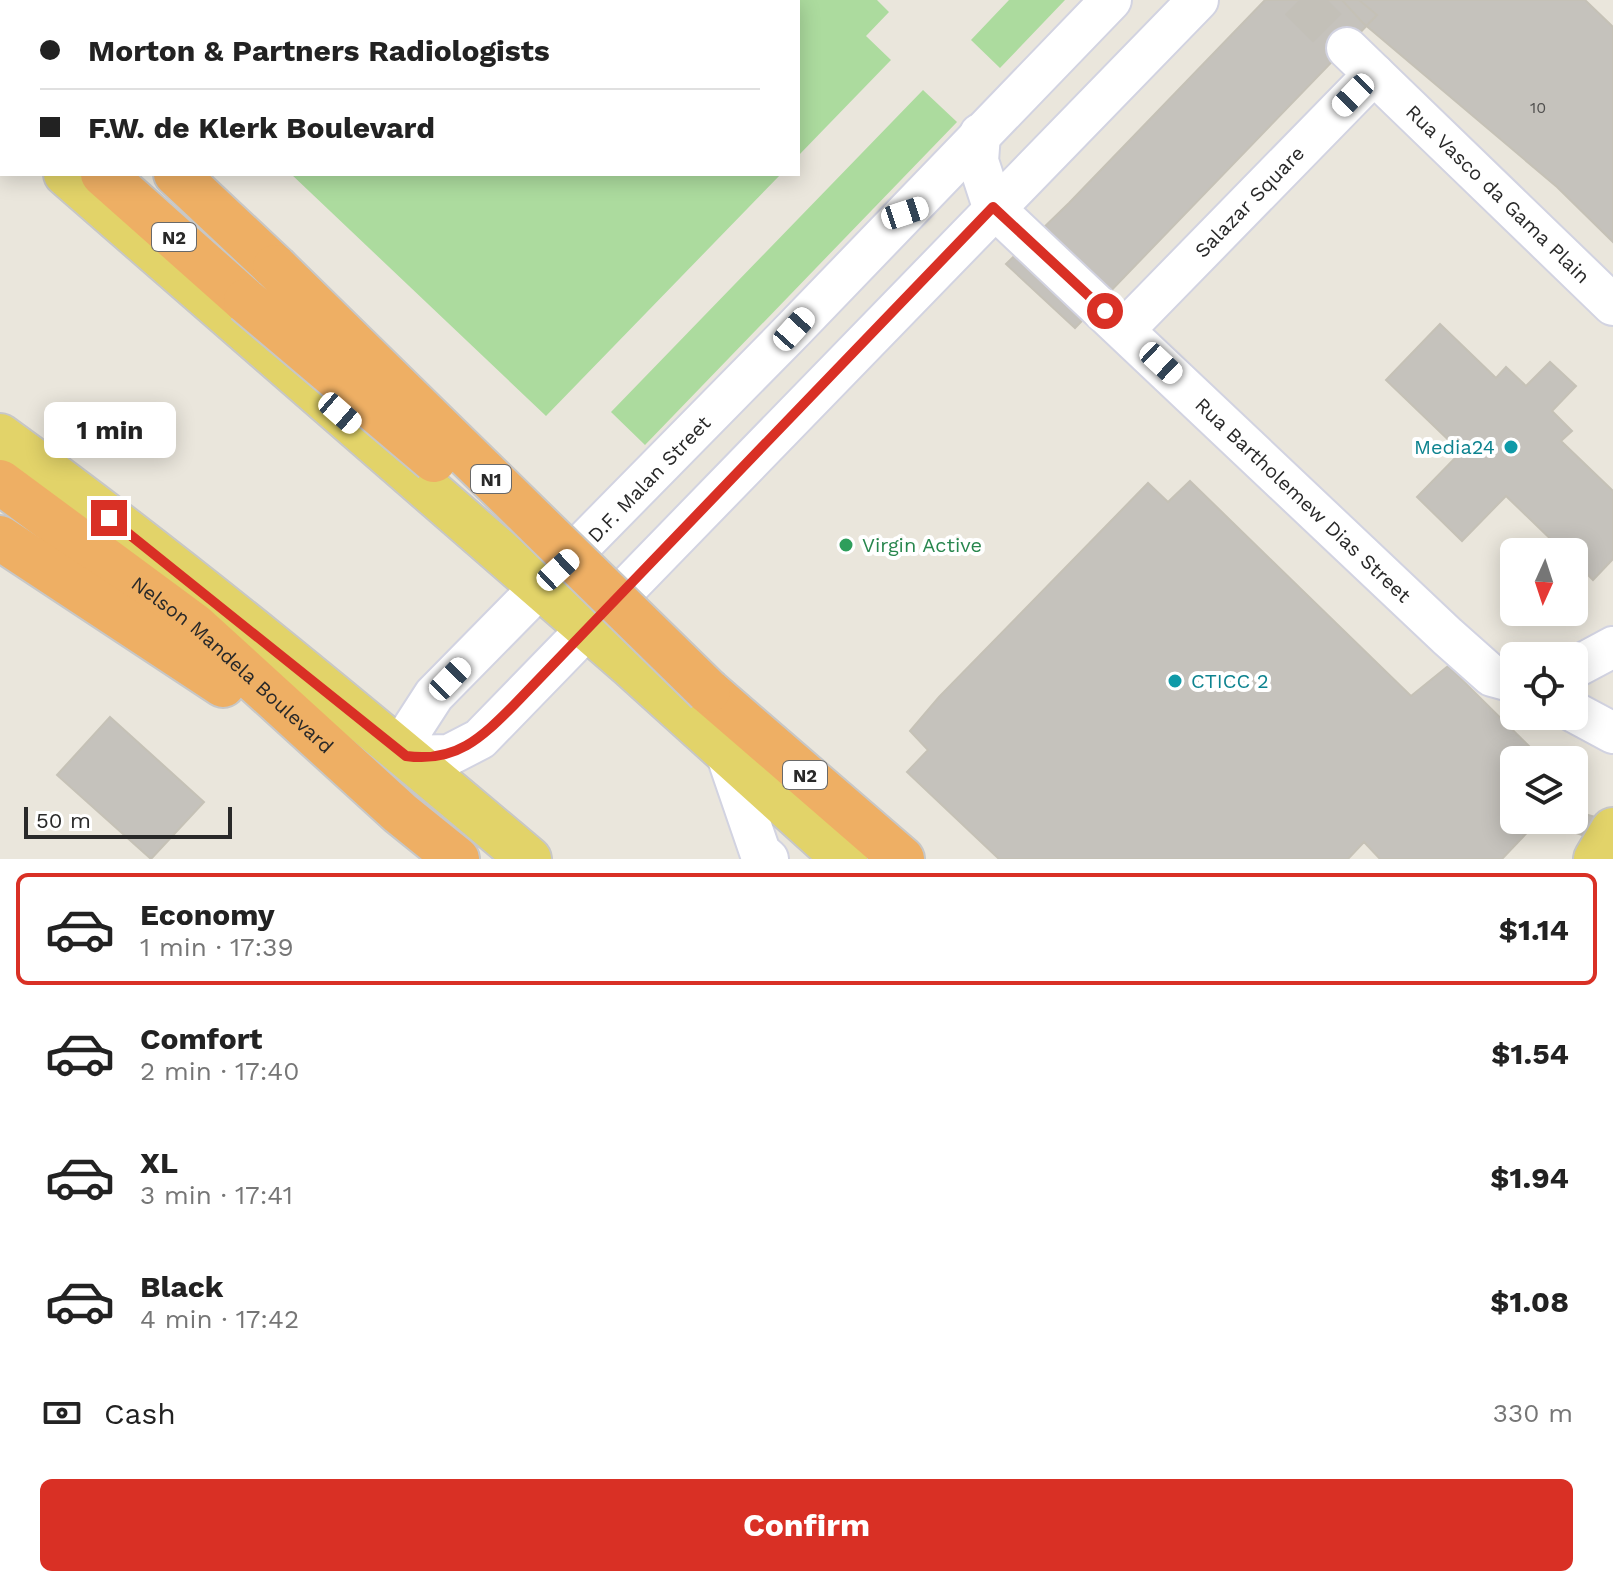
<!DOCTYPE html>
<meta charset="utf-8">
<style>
body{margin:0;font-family:"Work Sans",sans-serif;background:#f6f6f6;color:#222;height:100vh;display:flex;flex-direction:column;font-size:30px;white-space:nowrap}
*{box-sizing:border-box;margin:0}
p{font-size:26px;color:#767676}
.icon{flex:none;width:44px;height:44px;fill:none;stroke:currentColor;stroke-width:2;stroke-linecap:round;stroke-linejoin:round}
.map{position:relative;height:859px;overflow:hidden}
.sheet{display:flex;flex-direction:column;background:#fff;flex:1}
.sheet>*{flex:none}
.banner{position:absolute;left:0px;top:0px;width:800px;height:176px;box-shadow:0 4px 20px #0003;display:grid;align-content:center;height:176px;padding:0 40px;background:#fff}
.needle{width:52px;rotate:183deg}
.tools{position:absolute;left:1500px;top:538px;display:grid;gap:16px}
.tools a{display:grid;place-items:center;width:88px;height:88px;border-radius:12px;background:#fff;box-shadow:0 4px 20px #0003;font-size:40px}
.scale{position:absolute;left:24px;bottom:20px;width:208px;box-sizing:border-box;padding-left:8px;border:4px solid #292929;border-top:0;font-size:22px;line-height:28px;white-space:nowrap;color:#292929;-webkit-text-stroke:6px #fff;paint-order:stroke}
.end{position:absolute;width:36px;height:36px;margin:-18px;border:10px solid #d93025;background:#fff;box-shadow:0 0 0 4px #fff}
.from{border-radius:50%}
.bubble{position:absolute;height:56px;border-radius:12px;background:#fff;box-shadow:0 4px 20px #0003;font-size:26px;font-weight:700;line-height:56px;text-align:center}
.car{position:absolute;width:24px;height:48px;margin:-24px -12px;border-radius:10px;box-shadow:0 0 6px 2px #0007;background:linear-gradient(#fff 24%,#345 0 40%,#fff 0 76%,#345 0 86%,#fff 0)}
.banner b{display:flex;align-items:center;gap:28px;height:76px;font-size:30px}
.banner b+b{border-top:2px solid #e0e0e0}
.banner i{width:20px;height:20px;background:#222}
ul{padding:14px 0 0;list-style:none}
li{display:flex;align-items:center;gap:24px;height:112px;margin:0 16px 12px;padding:0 24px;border:4px solid transparent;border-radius:12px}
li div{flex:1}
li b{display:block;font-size:30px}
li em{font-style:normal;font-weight:700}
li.on{border-color:#d93025}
li>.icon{width:72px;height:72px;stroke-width:1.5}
.pay{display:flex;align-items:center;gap:20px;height:88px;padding:0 40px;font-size:30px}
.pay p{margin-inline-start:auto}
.cta{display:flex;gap:16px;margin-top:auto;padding:16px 40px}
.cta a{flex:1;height:92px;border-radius:12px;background:#d93025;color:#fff;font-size:32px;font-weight:700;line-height:92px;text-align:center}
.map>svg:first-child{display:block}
</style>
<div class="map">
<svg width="1613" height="859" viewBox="0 0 1613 859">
<rect width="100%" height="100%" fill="#eae6dc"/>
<path fill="#acdb9e" d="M174,0H877L889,12L866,36L891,60L798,156V2Z
M1009,0H1065L1000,68L971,40Z
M923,90L957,122L645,445L611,412Z
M291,174H781L546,416Z"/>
<path fill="#c5c2bc" stroke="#c5c1b6" stroke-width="2" d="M655,0H776L653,2Z
M1265,0H1359L1377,15L1075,328L1006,264L1069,203Z
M1342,0H1585L1613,27V242L1557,187L1363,23Z
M1440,324L1496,378L1506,367L1526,386L1550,362L1576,386L1552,411L1572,431L1561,441L1613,491V559L1593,580L1574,561V552H1564L1506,496L1462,541L1417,497L1461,452L1386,380Z
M1190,481L1411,696L1448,666L1543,760H1514V820H1539L1502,859H1380L1364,842L1348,859H999L907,772L928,750L910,731L939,697L1148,483L1168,502Z
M110,717L204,802L151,859L57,775Z
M1574,811L1599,818L1600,841L1561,828L1555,820H1574Z"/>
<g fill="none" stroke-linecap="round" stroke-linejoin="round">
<path stroke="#c3c0b8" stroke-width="40" stroke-dasharray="40 20" stroke-linecap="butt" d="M1299,0L1347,48"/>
<defs>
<g id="minor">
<path d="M145,0L147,2"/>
<path d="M510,0L512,2"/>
<path d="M1111,0L794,329L434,695L412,729L406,756L449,755L480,739L1198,0"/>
<path d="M104,2L106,0"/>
<path d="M315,2L317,0"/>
<path d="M402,2L404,0"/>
<path d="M602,2L604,0"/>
<path id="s1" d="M1347,48L1613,305"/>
<path id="s2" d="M980,134L978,161L993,207L1447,636L1492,676L1514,682"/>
<path id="s3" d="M1125,329L1374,74"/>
<path d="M1574,668L1613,647"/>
<path d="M1574,712L1613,733"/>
<path d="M725,750L760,852L768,859"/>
</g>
<path id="major" d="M0,116L2,118
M66,174L630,665L845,859
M0,436C182,568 357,714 529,859
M1596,859L1613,830"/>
<g id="highway">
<path d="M0,12L2,14"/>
<path d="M0,83L2,84"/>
<path d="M103,174L246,301"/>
<path d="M176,174L275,267"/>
<path id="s4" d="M0,482L195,626L400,813L457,859"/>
<path d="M0,538L223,685"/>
<path d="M708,691L902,859"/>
</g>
</defs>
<use href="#minor" stroke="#d2d3e1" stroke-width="44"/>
<use href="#major" stroke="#c7c7c7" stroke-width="48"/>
<use href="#highway" stroke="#c7c7c7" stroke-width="48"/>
<use href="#minor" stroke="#fff" stroke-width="40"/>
<use href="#major" stroke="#e2d369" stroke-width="44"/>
<use href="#highway" stroke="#eeaf64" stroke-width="44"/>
<defs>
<path id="highway-bridge" d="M275,267L708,691
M246,301L434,460"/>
</defs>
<use href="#highway-bridge" stroke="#c7c7c7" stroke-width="48" stroke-linecap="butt"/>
<use href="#highway-bridge" stroke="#eeaf64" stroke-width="44"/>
</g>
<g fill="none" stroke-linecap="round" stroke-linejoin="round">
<path stroke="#d93025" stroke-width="10" d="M109,518L406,756C456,763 481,738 514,705L993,207L1105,311"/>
</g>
<g fill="#0f9aa8" stroke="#fff" stroke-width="3">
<circle cx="1511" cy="447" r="8"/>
<circle cx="1175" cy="681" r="8"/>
</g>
<circle fill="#2e9e5b" stroke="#fff" stroke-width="3" cx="846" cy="545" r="8"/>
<g text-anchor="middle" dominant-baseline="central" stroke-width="8" stroke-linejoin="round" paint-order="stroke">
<g font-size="16" fill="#504f4e">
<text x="1538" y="107">10</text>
</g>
<g fill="#fff" stroke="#696969" stroke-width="2">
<rect x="152" y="223" width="44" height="28" rx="6"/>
<rect x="471" y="465" width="40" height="28" rx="6"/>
<rect x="783" y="761" width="44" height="28" rx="6"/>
</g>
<g font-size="18" font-weight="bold" fill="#292929">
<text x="174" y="237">N2</text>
<text x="491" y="479">N1</text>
<text x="805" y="775">N2</text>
</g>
<g font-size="20" fill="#292929" stroke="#fff">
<text stroke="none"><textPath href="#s1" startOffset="210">Rua Vasco da Gama Plain</textPath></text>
<text stroke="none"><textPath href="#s3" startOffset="178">Salazar Square</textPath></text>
<text transform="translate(649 479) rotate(-46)">D.F. Malan Street</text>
<text stroke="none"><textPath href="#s2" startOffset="502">Rua Bartholemew Dias Street</textPath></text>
<text stroke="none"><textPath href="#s4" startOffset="296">Nelson Mandela Boulevard</textPath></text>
</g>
<g font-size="20" fill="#0d838f" stroke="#fff" text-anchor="end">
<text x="1495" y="447">Media24</text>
<text x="1191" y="681" text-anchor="start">CTICC 2</text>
</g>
<g font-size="20" fill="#27864d" stroke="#fff" text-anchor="start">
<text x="862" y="545">Virgin Active</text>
</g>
</g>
</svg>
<div class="tools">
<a><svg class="needle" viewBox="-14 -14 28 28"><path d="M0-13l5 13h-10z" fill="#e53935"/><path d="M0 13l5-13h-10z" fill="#767676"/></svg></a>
<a><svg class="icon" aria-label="locate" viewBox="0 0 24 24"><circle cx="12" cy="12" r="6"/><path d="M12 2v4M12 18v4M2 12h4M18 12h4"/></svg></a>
<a><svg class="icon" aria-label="layers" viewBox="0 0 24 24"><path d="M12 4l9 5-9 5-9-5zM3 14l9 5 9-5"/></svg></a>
</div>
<div class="scale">50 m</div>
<i class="end from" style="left:1105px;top:311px"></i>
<i class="end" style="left:109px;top:518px"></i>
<div class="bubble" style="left:44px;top:402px;width:132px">1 min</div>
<i class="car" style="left:1353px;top:95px;rotate:224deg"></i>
<i class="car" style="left:905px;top:213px;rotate:72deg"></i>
<i class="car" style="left:794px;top:329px;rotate:42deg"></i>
<i class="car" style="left:1161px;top:363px;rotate:133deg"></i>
<i class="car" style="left:340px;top:413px;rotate:131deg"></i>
<i class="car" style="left:558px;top:570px;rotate:47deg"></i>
<i class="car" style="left:450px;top:679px;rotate:44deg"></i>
<div class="banner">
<b><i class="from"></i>Morton &amp; Partners Radiologists</b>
<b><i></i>F.W. de Klerk Boulevard</b>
</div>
</div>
<section class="sheet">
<ul>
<li class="on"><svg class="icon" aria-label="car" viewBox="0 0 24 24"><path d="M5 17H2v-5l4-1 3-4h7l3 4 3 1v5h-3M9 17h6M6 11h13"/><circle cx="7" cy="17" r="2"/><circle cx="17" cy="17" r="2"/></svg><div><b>Economy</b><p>1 min · 17:39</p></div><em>$1.14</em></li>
<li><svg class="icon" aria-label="car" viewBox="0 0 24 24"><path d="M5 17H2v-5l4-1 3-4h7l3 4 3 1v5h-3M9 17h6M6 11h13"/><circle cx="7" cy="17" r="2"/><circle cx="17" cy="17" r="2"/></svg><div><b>Comfort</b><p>2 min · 17:40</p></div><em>$1.54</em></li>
<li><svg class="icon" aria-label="car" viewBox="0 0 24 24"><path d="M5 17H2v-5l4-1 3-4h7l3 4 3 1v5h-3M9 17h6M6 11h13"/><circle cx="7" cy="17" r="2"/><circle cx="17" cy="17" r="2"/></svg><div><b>XL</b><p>3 min · 17:41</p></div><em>$1.94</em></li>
<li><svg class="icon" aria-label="car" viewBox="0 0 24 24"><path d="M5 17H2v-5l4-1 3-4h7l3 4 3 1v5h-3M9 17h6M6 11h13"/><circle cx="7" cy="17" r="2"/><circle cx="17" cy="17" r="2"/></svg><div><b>Black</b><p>4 min · 17:42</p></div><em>$1.08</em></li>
</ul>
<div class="pay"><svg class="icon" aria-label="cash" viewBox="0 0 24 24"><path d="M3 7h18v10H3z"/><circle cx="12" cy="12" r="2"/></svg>Cash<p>330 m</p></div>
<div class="cta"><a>Confirm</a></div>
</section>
